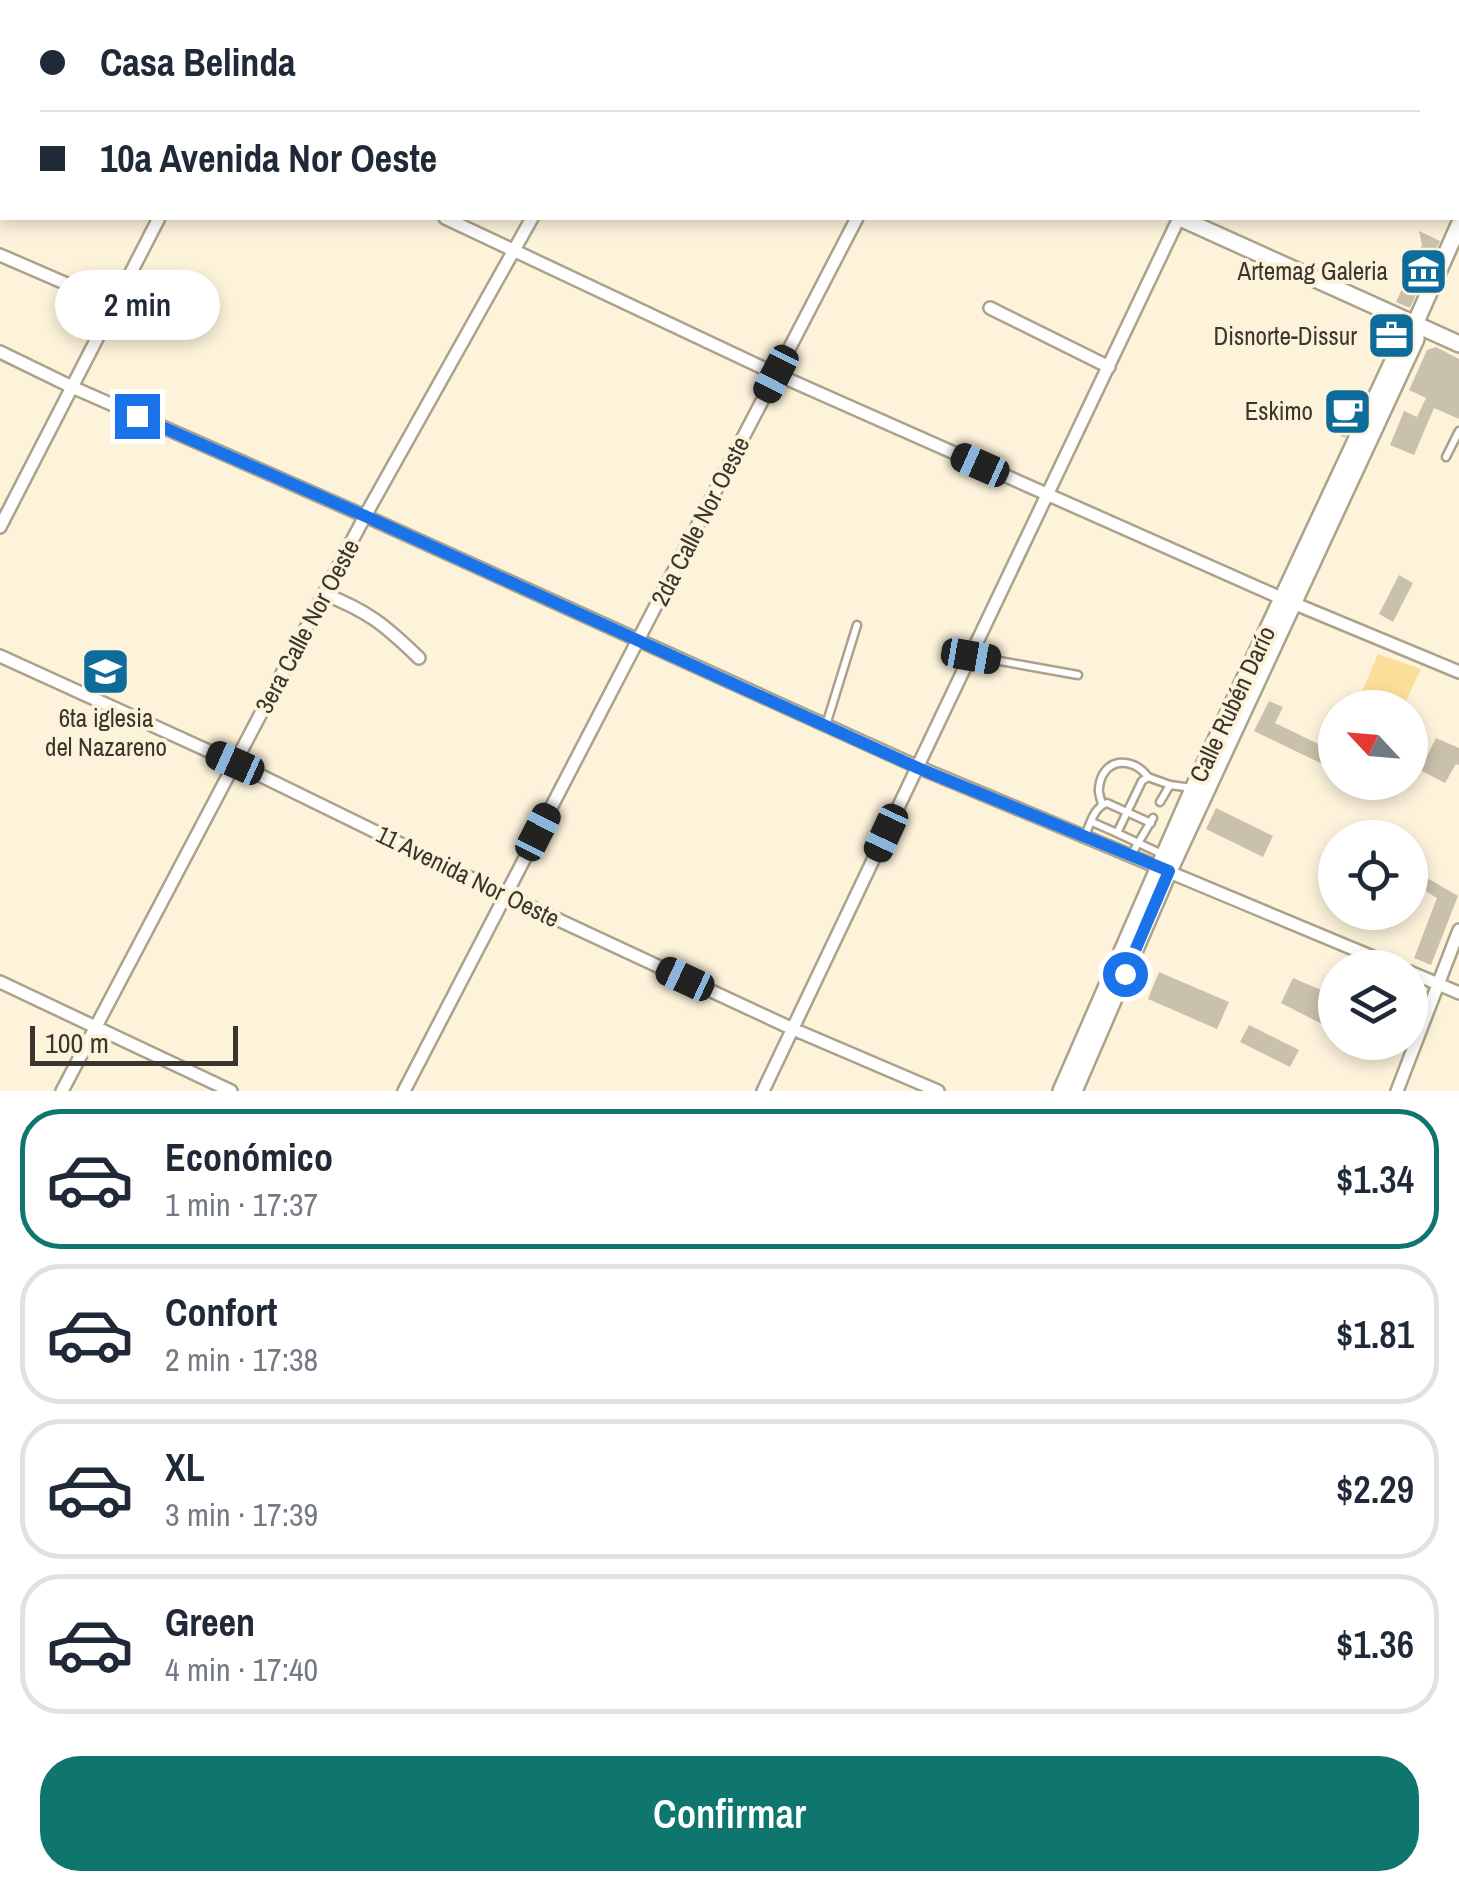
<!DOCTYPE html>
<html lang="es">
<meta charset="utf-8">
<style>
body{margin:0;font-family:"Archivo Narrow",sans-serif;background:#f2f2f3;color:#1f2937;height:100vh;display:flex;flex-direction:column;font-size:38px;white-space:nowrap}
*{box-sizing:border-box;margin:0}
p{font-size:32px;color:#747a83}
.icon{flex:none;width:55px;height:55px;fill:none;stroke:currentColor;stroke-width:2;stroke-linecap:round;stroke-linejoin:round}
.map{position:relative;height:1091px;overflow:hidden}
.drawer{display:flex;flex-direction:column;background:#fff;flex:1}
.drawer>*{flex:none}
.hud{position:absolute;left:0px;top:0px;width:1460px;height:220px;box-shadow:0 5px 15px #0003;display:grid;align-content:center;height:220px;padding:0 40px;background:#fff}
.needle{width:65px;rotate:296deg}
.tools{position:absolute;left:1318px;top:690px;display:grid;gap:20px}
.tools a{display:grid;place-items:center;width:110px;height:110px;border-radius:50%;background:#fff;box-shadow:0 5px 15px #0003;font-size:50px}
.scale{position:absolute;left:30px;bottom:25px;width:208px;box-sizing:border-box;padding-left:10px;border:5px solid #3a362d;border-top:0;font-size:28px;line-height:35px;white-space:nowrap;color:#3a362d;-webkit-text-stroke:8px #fdf3db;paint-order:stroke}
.end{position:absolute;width:45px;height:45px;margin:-22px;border:12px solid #1a73e8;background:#fff;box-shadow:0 0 0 5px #fff}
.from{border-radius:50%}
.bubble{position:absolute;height:70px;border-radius:35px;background:#fff;box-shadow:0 5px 15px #0003;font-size:32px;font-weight:600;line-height:70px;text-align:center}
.car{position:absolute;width:30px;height:60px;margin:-30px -15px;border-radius:12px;box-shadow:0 0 8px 2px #0007;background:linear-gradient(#222 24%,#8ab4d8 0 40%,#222 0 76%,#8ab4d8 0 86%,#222 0)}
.hud b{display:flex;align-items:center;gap:35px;height:95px;font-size:38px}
.hud b+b{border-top:2px solid #e0e1e3}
.hud i{width:25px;height:25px;background:#1f2937}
ul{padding:18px 0 0;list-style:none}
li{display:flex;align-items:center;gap:30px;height:140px;margin:0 20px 15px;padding:0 20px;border:5px solid #e0e1e3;border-radius:40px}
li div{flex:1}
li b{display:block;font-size:38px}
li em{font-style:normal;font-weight:600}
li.on{border-color:#0f766e}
li>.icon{width:90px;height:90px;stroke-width:1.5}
.action{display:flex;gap:20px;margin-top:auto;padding:20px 40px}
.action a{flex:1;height:115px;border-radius:40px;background:#0f766e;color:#fff;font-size:40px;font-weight:600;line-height:115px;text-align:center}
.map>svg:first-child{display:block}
</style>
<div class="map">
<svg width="1459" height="1091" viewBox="0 0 1459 1091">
<rect width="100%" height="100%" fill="#fdf3db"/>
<path fill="#fbdf98" d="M1378,654L1421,669L1403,707H1389L1390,704L1362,692Z"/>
<path fill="#cac1aa" d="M1419,231L1440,241L1410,308L1396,302L1422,245Z
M1436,347L1459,359V419L1434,408L1414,455L1390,445L1404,411L1417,417L1426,398L1409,390L1427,350Z
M1344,399L1359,407L1345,438L1329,430Z
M1399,575L1413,583L1393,622L1379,614Z
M1269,701L1283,707L1275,723L1335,752V770L1254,731Z
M1436,738L1459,748V765L1456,764L1445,783L1420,770Z
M1216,808L1273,836L1263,857L1206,829Z
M1410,868L1458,896L1431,965L1414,958L1437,898L1410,882Z
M1159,972L1229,1002L1217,1029L1148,999Z
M1293,978L1321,990L1323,988L1335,993L1322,1024L1281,1003Z
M1249,1025L1299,1050L1290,1067L1240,1042Z"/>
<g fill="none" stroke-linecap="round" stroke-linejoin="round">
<defs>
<path id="lane" d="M1446,457L1459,431
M972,656L1078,675
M826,725L857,625
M1160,802L1170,785
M1102,804C1101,800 1098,792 1099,788C1102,758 1132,755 1148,777
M1092,822L1117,833
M1085,836C1090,824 1094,807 1107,803L1151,823
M1131,855L1153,818
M1164,855L1117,833L1142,781L1148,777L1170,785L1192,788"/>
<path id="street" d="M701,0L707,2
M1218,0L1223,2
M12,2L14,0
M142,2L144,0
M281,2L283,0
M654,2L655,0
M969,2L970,0
M0,10L2,11
M445,218L776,374L1281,598L1459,672
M0,255L113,304
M990,308L1109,367
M0,352L72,387L365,516L918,767L1399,968
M0,527L159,218
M324,594C368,611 385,625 419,658
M0,656L235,763L505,895L793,1029L938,1091
M1410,972L1459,993
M0,982L231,1091
M62,1091L365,516L532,218
M404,1091L857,218
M763,1091L1179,218
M1397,1091L1459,930"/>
<path id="secondary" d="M1284,2L1285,0
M1180,218L1459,344
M1061,1091L1193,789L1393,361L1406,335L1415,324L1459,225
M1074,1091L1169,871L1416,339L1415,324"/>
</defs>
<use href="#lane" stroke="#aba28b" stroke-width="11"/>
<use href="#street" stroke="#aba28b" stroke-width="16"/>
<use href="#secondary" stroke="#aba28b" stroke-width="20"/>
<use href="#lane" stroke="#fff" stroke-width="6"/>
<use href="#street" stroke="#fff" stroke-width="11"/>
<use href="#secondary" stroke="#fff" stroke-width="15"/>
</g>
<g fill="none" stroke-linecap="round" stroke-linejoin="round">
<path stroke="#1a73e8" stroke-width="12" d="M137,416L365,516L918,768L1169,871L1125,974"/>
</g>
<defs>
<symbol id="museum-square" viewBox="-11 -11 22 22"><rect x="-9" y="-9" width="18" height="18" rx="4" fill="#0e6c9b" stroke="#fdf3db"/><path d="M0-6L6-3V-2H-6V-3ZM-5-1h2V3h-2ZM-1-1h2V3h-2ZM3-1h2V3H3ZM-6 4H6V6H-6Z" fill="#fff"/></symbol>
<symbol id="office-square" viewBox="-11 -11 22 22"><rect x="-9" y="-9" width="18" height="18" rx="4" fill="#0e6c9b" stroke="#fdf3db"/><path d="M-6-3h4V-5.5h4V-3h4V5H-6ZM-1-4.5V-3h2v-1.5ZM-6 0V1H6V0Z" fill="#fff"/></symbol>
<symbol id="cafe-square" viewBox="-11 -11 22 22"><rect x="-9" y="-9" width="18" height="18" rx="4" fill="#0e6c9b" stroke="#fdf3db"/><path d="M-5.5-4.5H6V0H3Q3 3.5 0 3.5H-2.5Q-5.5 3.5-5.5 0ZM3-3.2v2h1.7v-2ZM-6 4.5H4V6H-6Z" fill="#fff"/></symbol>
<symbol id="school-square" viewBox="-11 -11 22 22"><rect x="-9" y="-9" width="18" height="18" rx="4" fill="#0e6c9b" stroke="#fdf3db"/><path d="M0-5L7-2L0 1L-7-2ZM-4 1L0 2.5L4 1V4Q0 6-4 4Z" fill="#fff"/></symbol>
</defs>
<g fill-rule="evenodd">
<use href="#museum-square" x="1396" y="244" width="55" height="55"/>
<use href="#office-square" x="1364" y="308" width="55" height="55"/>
<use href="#cafe-square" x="1320" y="384" width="55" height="55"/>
<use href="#school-square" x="78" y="644" width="55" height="55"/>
</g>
<g text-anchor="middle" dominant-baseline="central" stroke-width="8" stroke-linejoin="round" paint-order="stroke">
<g font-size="25" fill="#3a362d" stroke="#fdf3db" text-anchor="end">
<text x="1388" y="271">Artemag Galeria</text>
<text x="1357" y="336">Disnorte-Dissur</text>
<text x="1313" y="411">Eskimo</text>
<text x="106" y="718" text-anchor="middle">6ta iglesia<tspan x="106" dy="29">del Nazareno</tspan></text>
</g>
<g font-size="25" fill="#3a362d" stroke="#fdf3db">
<text transform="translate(700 521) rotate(-63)">2da Calle Nor Oeste</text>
<text transform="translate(307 626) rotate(-62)">3era Calle Nor Oeste</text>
<text transform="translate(1232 704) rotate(-65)">Calle Rubén Darío</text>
<text transform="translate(468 876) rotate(26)">11 Avenida Nor Oeste</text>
</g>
</g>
</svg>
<div class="tools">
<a><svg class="needle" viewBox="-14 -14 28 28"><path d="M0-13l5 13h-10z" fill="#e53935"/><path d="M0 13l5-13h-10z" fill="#747a83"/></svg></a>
<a><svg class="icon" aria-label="locate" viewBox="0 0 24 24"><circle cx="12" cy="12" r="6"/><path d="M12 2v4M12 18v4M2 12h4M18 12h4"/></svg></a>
<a><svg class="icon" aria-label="layers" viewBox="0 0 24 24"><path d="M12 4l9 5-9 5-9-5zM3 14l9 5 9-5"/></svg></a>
</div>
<div class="scale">100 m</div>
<i class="end from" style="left:1125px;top:974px"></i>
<i class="end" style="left:137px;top:416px"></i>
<div class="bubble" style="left:55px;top:270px;width:165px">2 min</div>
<i class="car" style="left:776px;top:374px;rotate:207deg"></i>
<i class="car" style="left:980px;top:465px;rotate:294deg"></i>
<i class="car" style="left:971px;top:656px;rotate:100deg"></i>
<i class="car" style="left:235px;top:763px;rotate:294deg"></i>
<i class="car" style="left:538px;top:832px;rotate:27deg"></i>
<i class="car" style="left:886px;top:833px;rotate:205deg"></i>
<i class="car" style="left:685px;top:979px;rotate:295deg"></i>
<div class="hud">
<b><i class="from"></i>Casa Belinda</b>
<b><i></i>10a Avenida Nor Oeste</b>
</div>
</div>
<section class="drawer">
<ul>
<li class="on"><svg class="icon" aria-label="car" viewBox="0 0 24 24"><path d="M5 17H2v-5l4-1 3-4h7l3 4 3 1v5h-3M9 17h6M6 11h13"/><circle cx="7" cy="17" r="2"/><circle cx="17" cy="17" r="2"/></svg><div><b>Económico</b><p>1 min · 17:37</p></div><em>$1.34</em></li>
<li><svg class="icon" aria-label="car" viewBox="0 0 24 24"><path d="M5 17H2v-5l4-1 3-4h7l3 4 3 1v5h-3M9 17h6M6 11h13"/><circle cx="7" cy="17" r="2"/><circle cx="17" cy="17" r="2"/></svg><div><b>Confort</b><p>2 min · 17:38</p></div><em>$1.81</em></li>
<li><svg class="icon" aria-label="car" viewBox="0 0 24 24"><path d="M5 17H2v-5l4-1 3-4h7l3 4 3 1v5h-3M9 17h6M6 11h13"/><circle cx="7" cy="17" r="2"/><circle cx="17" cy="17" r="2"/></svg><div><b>XL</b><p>3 min · 17:39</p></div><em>$2.29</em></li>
<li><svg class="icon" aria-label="car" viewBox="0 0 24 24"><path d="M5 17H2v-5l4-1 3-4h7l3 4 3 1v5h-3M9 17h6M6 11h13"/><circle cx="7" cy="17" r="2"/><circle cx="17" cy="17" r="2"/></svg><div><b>Green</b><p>4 min · 17:40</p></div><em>$1.36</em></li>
</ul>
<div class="action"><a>Confirmar</a></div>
</section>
